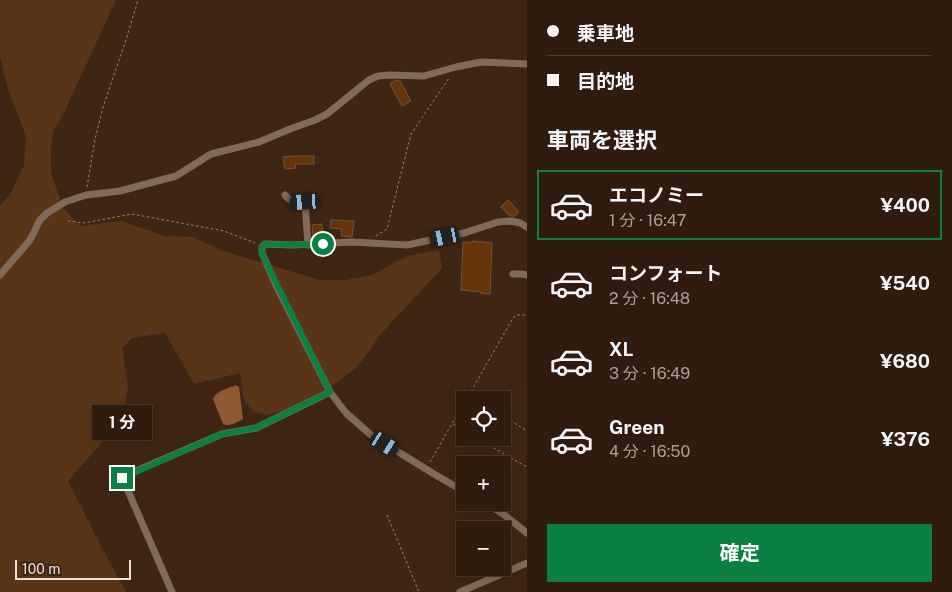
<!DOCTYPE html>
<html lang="ja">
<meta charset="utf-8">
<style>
body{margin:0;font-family:"Public Sans","Noto Sans JP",sans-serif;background:#372518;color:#f1f3f6;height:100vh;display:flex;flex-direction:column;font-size:19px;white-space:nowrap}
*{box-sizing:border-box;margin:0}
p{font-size:16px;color:#a7a19e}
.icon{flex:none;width:28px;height:28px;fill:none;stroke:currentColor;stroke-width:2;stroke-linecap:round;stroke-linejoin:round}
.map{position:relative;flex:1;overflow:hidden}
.side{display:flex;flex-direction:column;background:#2f1c0f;width:425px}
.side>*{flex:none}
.banner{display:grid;align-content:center;height:110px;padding:0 20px;background:#2f1c0f}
.tools{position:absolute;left:456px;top:391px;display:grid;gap:10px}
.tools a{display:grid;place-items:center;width:55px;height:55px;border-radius:0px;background:#2f1c0f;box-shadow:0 2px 12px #0003,0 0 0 1px #4a3a2f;font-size:25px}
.scale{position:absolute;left:15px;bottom:12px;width:116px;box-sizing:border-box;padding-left:5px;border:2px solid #efded3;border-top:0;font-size:14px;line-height:18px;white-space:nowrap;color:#efded3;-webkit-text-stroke:4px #3f2614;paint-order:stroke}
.end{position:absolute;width:22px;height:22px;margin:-11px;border:6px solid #0b8043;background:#fff;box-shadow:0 0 0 2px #fff}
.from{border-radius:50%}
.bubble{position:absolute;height:35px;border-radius:0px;background:#2f1c0f;box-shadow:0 2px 12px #0003,0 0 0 1px #4a3a2f;font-size:16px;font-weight:700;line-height:35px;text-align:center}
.car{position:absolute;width:15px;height:30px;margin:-15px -8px;border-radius:6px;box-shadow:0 0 4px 1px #0007;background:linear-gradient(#222 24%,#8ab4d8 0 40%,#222 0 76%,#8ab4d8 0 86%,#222 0)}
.banner b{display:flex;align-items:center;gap:18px;height:48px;font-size:19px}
.banner b+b{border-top:1px solid #4a3a2f}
.banner i{width:12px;height:12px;background:#f1f3f6}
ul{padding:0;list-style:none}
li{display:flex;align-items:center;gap:15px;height:70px;margin:0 10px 8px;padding:0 10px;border:2px solid transparent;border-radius:0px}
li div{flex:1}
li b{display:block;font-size:19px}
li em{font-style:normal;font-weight:700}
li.on{border-color:#0b8043}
li>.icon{width:45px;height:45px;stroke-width:1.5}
h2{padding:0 20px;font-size:22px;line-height:60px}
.cta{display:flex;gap:10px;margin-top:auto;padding:10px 20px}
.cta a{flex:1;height:58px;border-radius:0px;background:#0b8043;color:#fff;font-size:20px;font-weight:700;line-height:58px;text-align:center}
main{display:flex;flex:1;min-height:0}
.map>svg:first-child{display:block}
</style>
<main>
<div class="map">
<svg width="527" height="592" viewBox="0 0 527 592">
<rect width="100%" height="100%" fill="#3f2614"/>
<path fill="#5a3416" d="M0,0H116L62,117L53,131L51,149V173L63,208L80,226L122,221L164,236L193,237L220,250L320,280H346L372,275L407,256L439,250L442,268L379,336L370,350L356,368L335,384L306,405L266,415L253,412L244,400L240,373L194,384L165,333L132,338L122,348L128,385L123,419L68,481L102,548L126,592H0V206L11,193L24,165L26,136L8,89L0,57Z"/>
<path fill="#8d5933" d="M236,385L239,387L243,419C237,422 230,427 223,424L213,399C217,390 228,389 236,385Z"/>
<path fill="#653409" stroke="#705340" d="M395,80L400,81L411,101L402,106L390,84Z
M294,156H314V164H295L296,168L285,169L283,157Z
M508,200L519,212L514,216H510L501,207Z
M331,220L354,221L352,237L341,236L342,229L330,228Z
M322,224L323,237H313L312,225Z
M472,241L492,243L490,294L480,293L481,292L461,290L463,242L472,243Z"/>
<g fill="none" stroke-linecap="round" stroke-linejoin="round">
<path stroke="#9b8678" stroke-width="1" stroke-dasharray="2.5 2.5" stroke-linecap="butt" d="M87,187L95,139L104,104L126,40L138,0
M68,221L84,223L132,214L224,231L255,243
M376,236L387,229L411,134L449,78
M470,395L478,400
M466,400L513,318L516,315H527
M502,415L527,431
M453,424L465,431
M476,438L527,467
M430,462L465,401
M387,515L419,592"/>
<path stroke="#826a5a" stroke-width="7" d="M285,195C291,203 296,202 305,202L308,245
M513,274H521L527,275
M0,275L30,240L40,220L47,213L65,202L86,195L120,191L176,176L211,154L259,142L290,129L315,120L327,114L369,80L378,76L389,75L424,76L456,67L481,62L527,64
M465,492L434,474L371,435L346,413L330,392L277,287L262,253V247L265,244L292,245L352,242L407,245L464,233L498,222L511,221L520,223L527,227
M484,502L503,514L527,533
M172,592L122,477L222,434L256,428L330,392
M460,592L527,563"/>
</g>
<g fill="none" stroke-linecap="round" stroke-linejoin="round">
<path stroke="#0b8043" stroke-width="6" d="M122,478L222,434L256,428L330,392L262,254V247L265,244L292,245L323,244"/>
</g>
</svg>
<div class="tools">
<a><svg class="icon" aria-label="locate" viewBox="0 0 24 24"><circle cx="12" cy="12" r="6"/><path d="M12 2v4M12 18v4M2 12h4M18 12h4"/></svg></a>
<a>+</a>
<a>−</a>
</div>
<div class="scale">100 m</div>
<i class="end from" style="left:323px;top:244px"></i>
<i class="end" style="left:122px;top:478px"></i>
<div class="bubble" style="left:92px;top:405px;width:60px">1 分</div>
<i class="car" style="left:305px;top:202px;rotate:267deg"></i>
<i class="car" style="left:445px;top:237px;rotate:258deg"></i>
<i class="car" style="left:385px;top:444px;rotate:123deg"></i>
</div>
<section class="side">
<div class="banner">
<b><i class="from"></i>乗車地</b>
<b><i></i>目的地</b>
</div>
<h2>車両を選択</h2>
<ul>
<li class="on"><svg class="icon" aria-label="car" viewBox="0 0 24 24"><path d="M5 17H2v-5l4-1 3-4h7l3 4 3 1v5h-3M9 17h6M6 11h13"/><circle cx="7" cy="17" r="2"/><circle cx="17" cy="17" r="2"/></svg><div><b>エコノミー</b><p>1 分 · 16:47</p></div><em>¥400</em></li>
<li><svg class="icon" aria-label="car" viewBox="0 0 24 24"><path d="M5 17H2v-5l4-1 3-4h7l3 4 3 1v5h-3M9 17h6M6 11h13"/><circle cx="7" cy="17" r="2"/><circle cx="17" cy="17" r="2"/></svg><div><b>コンフォート</b><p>2 分 · 16:48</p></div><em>¥540</em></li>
<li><svg class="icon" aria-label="car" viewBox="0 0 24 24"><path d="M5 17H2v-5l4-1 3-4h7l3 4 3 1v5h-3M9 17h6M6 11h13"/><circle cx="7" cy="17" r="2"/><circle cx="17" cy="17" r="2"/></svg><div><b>XL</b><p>3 分 · 16:49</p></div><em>¥680</em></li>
<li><svg class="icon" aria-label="car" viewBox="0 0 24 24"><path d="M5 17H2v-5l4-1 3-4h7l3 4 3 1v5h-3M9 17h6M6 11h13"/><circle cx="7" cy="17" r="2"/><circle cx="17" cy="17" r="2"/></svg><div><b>Green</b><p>4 分 · 16:50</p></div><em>¥376</em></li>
</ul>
<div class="cta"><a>確定</a></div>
</section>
</main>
